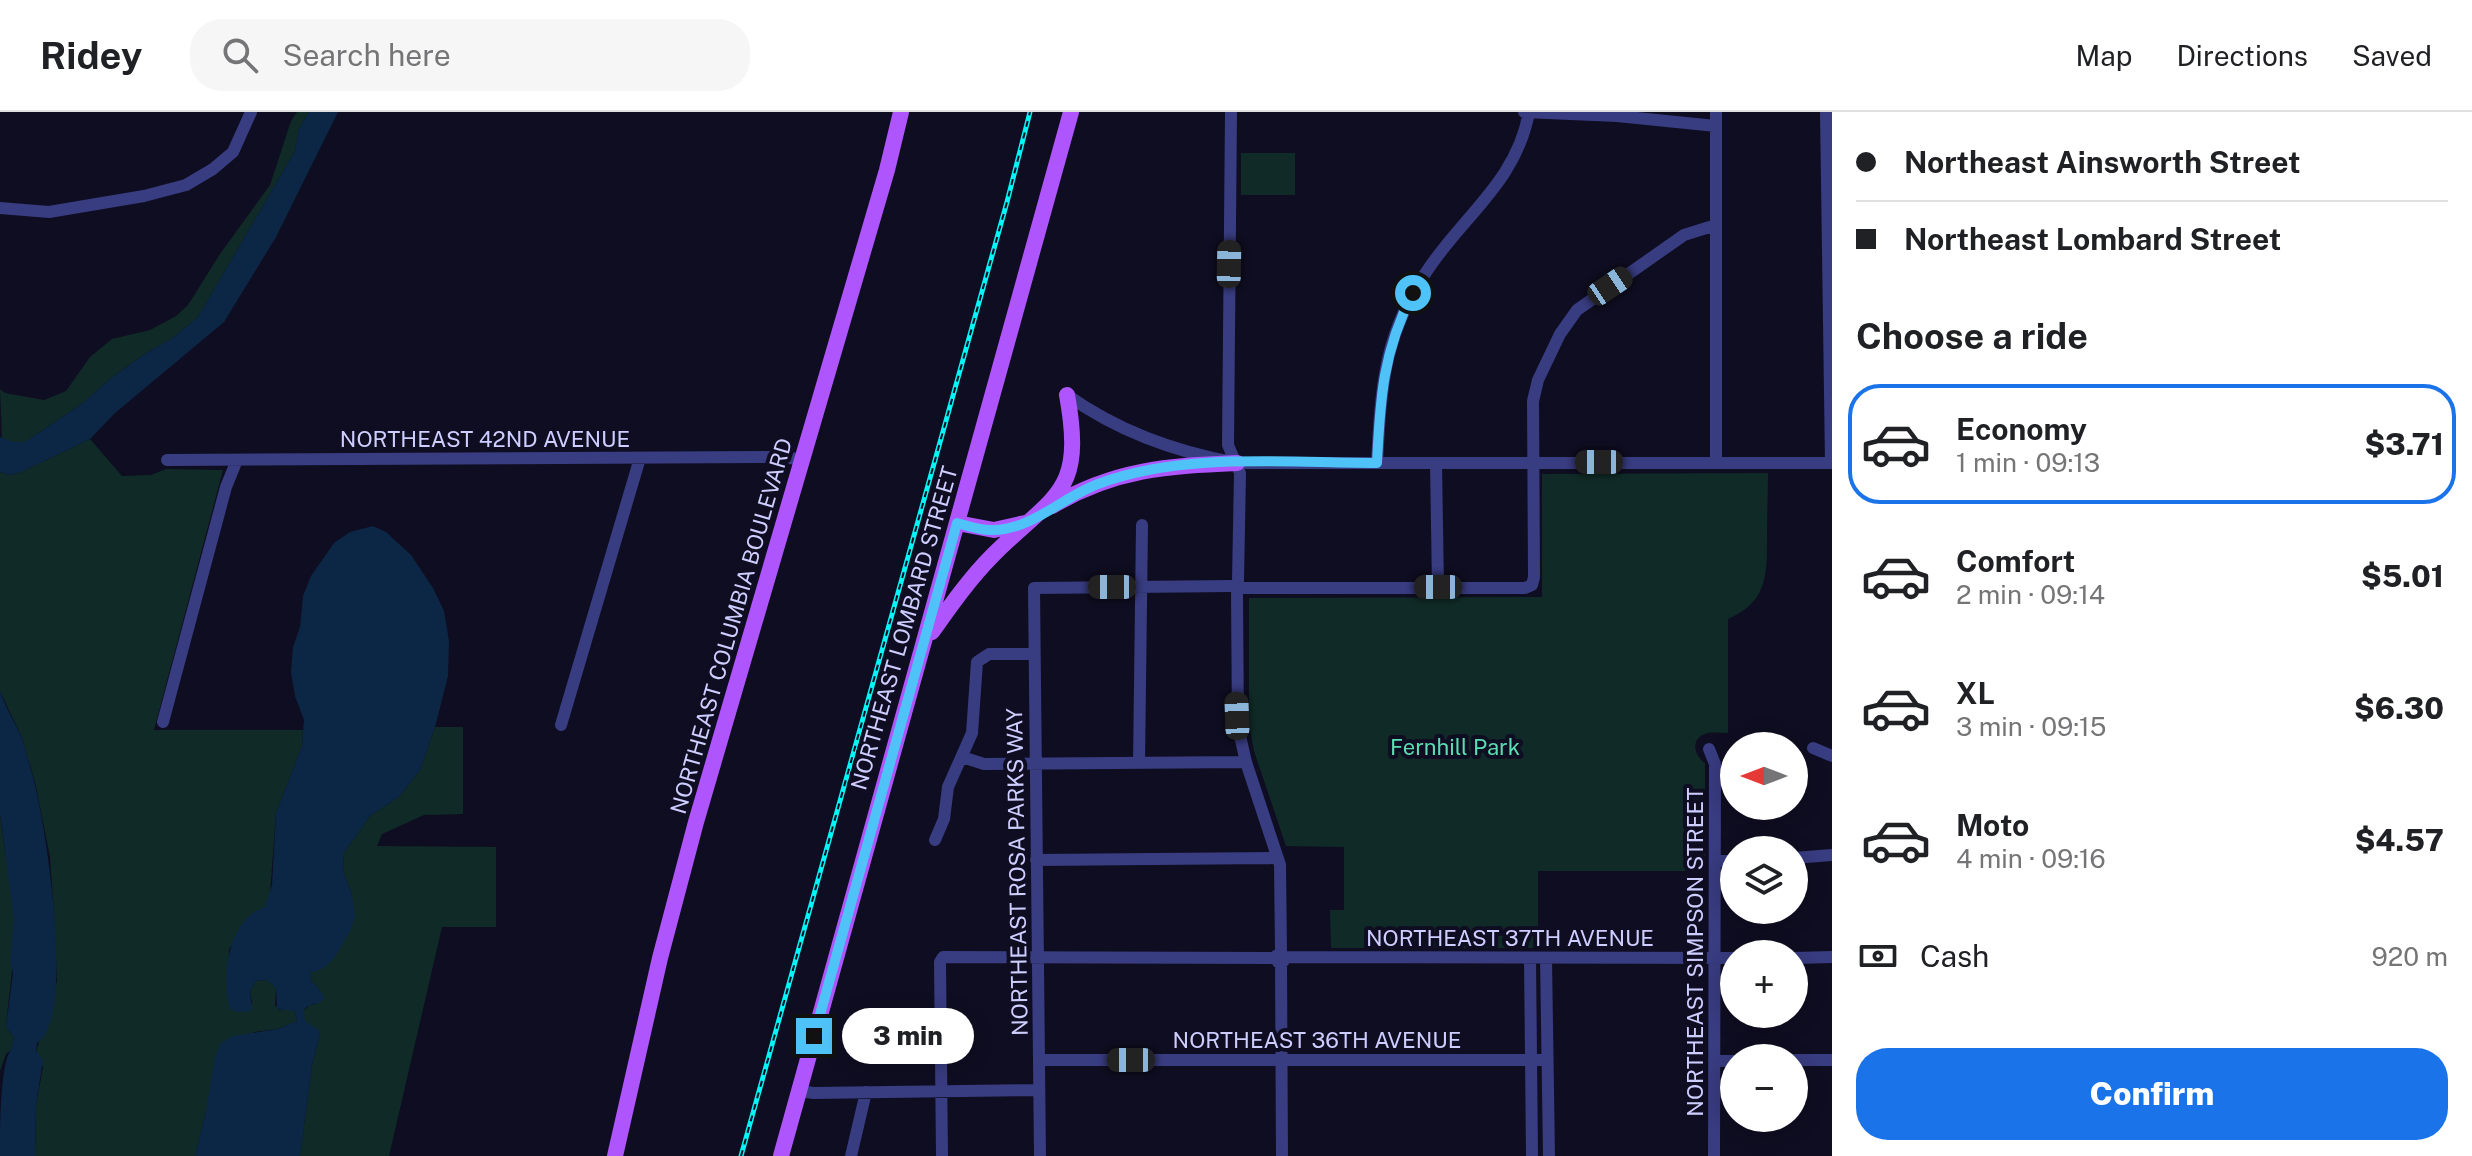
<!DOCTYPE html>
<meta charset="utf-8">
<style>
body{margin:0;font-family:"Public Sans",sans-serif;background:#f6f6f6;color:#202124;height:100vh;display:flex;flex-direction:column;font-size:30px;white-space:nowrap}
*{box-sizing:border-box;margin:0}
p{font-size:26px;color:#757577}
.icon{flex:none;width:44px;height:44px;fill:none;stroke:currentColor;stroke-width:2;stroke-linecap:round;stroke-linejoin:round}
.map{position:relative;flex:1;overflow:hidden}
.sheet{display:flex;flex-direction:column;background:#fff;width:640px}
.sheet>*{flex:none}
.guide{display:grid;align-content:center;height:176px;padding:0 24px;background:#fff}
.needle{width:52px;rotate:270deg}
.fabs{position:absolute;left:1720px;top:620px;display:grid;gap:16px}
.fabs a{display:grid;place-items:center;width:88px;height:88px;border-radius:50%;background:#fff;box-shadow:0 4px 20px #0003;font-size:40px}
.end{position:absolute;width:36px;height:36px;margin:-18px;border:10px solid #4fc3f7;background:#111;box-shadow:0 0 0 4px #111}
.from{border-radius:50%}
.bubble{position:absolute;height:56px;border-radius:28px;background:#fff;box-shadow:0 4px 20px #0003;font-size:26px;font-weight:800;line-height:56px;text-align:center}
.car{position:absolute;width:24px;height:48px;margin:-24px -12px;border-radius:10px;box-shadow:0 0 6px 2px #0007;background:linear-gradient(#222 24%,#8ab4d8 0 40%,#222 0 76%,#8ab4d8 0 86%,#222 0)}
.guide b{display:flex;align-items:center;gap:28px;height:76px;font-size:30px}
.guide b+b{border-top:2px solid #e0e0e0}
.guide i{width:20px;height:20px;background:#202124}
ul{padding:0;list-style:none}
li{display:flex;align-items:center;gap:24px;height:120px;margin:0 16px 12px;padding:0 8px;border:4px solid transparent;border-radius:32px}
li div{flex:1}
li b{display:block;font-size:30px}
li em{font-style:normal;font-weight:800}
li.active{border-color:#1a73e8}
li>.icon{width:72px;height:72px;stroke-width:1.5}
h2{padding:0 24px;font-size:36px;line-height:96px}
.pay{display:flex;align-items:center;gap:20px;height:88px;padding:0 24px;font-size:30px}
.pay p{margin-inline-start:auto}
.button{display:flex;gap:16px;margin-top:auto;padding:16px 24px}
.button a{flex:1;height:92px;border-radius:32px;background:#1a73e8;color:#fff;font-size:32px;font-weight:800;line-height:92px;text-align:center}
header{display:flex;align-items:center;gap:48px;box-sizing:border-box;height:112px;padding:0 40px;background:#fff;border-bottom:2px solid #e0e0e0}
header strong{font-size:38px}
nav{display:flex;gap:44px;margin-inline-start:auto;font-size:28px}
.search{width:560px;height:72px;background:#f6f6f6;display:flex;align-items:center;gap:20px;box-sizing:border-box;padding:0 28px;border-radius:32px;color:#757577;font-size:30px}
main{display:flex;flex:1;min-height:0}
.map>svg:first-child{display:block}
</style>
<header>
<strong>Ridey</strong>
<div class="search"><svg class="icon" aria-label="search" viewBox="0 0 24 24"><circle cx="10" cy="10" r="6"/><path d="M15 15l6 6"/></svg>Search here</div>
<nav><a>Map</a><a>Directions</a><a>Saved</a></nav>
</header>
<main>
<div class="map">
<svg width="1832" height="1044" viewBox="0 0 1832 1044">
<rect width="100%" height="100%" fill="#0f0d21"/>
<path fill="#102b27" d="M297,0H309L299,17L295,39L198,205L171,227L143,243L110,267L83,291L25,330H13L2,327L0,277L5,281L44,288L66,279L90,245L112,227L150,218L176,204L188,193L220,142L270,73L291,9Z
M1241,41H1295V83H1241Z
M90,327L122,364L151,363L166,357L223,358L154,618H303L302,634L276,701L270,782L265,795L229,837L228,890L252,891L250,879L256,869L268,868L276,876L275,893L279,898L288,896L295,899L297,909L278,917L254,920L206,999L195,1044H35L36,993L43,955L36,940L57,869L54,802L50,745L35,670L22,626L0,579V360L10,363L21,360Z
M1768,361C1768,382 1767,403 1767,424C1767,462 1768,490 1728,507V621C1722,621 1714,620 1708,621C1690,625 1693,643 1705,651V759H1538V836H1331L1330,798H1344V735L1286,734L1254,639L1249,612V486L1542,485V362Z
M435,615H463V702L424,703L382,722L377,734L496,735V815H442L389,1044H300L312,953L320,922L304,909V898L310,893L316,892L322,881L310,867L311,861L315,858L352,783L344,762L343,742L370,704L400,684L420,658Z
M0,701C3,735 12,771 14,805C16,842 9,879 6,915L14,925L11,938L6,942L0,959Z"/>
<path fill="#0c2746" d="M309,0H338L276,125L224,210L115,301L90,327L21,360L10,363L0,360V325L13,330H25L83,291L110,267L143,243L171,227L198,205L295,39L299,17Z
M373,414L386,420L411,443L433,476L444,499L449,529L448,564L435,615L420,658L400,684L370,704L343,742L344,762L352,783L355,804L351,817L335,845L324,856L311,861L310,867L322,881L324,887C318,894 309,890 304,898L305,909L319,918L320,922L312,953L300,1044H195L206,999L215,945L221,931L233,924L278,917L297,909L295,899L277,897L276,876L267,868L256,869L250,879L252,899L237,900L230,897C221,864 228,807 265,795L272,773L276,701L302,634L304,608L295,584L291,560L293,535L300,515L303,484L311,464L334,431L350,420Z
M0,579C5,594 14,609 21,624C26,637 29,652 33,665C45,708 77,906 37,931L36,939L43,948L36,993L35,1044H0C0,1022 0,950 11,938L14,925L6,915L13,861L10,850L14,808L0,701Z"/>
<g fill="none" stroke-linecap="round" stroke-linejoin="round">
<path stroke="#383c80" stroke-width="12" d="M1231,0L1228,333L1240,361L1238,469
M1524,0L1617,4L1716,14
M1826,0L1831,351
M0,96L49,100L144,84L186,73L213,57L233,40L251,0
M1067,283C1119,320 1175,340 1237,351H1832
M167,348L771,345L802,347
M1716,349V0
M1377,351C1381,273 1384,219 1431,153C1468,100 1517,67 1529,0
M1436,351L1438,475
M1244,476H1525L1532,473L1534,465L1533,289L1538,268L1560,222L1577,198L1684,123L1716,113
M1237,481L1238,615L1246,650L1280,753L1281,840L1276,844L1278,850H1283L1286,845L1734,846
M163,610L226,375L237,348
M561,613L640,346
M1813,636L1832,644
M1709,637L1715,652L1714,1044
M962,645L984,652L1246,650
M1139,651L1142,413
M935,728L944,707L948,675L972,621L977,550L989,542H1034
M1794,746L1832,743
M1036,748L1278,746
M1716,749H1734
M1530,846L1532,1044
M1546,846L1549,1044
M1794,846L1832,845
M1281,851L1282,1044
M1039,948H1547
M1794,948H1832
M1714,949H1734
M798,979L814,981L1039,978
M851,1044L866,980
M942,1044L940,850L943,845L1276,846
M1040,1044L1034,476L1231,474"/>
<path stroke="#af55fe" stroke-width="16" d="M1052,394C1115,357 1167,354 1237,351
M957,411L994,418L1025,411
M932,520C951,493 970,466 993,443C1055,381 1085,383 1067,283
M615,1044L660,846L696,710L887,58L901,0
M781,1044L1071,0"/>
<defs>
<path id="rail" d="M741,1044L1007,90L1030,0"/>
</defs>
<use href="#rail" stroke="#02f5f7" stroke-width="5"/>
<use href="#rail" stroke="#0f0d21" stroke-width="2" stroke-dasharray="6" stroke-linecap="butt"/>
</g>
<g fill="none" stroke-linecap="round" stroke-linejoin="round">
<path stroke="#4fc3f7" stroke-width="10" d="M814,924L957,411C969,414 981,419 993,418C1031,418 1063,385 1098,372C1183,340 1287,351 1377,351C1380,287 1383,239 1413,181"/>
</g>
<g text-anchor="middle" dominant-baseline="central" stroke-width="8" stroke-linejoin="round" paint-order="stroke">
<g font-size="22" fill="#cecdff" stroke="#0f0d21">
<text x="485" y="327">NORTHEAST 42ND AVENUE</text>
<text transform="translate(731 514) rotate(-74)">NORTHEAST COLUMBIA BOULEVARD</text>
<text transform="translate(904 516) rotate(-74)">NORTHEAST LOMBARD STREET</text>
<text transform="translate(1017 760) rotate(-91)">NORTHEAST ROSA PARKS WAY</text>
<text x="1510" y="826">NORTHEAST 37TH AVENUE</text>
<text transform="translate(1695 840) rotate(-90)">NORTHEAST SIMPSON STREET</text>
<text x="1317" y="928">NORTHEAST 36TH AVENUE</text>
</g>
<g font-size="22" fill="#5adeb1" stroke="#0f0d21">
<text x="1455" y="635">Fernhill Park</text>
</g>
</g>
</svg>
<div class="fabs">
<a><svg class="needle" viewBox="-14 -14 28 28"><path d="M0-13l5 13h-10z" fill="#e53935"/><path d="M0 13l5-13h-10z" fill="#757577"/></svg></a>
<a><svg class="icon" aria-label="layers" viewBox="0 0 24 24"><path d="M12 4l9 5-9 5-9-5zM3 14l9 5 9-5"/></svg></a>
<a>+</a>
<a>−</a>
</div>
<i class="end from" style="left:1413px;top:181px"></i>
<i class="end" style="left:814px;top:924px"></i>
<div class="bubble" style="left:842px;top:896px;width:132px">3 min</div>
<i class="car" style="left:1229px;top:152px;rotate:1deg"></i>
<i class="car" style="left:1610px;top:174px;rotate:56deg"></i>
<i class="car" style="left:1599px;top:350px;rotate:270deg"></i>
<i class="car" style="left:1112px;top:475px;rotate:270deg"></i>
<i class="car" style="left:1438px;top:475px;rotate:270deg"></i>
<i class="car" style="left:1237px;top:604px;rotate:358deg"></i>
<i class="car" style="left:1131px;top:948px;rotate:270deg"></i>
</div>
<section class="sheet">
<div class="guide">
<b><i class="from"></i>Northeast Ainsworth Street</b>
<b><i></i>Northeast Lombard Street</b>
</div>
<h2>Choose a ride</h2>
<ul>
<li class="active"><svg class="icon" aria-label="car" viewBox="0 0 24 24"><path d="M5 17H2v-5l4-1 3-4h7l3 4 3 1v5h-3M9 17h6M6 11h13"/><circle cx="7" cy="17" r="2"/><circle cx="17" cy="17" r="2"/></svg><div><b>Economy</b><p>1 min · 09:13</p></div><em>$3.71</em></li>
<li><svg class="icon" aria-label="car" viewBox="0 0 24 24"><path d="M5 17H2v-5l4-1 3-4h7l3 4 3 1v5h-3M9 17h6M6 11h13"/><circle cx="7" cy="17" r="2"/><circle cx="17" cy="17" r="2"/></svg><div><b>Comfort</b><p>2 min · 09:14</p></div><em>$5.01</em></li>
<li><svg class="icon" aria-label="car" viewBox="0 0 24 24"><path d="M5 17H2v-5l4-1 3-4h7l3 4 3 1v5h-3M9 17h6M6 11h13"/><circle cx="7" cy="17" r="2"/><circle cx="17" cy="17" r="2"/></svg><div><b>XL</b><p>3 min · 09:15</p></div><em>$6.30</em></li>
<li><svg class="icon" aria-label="car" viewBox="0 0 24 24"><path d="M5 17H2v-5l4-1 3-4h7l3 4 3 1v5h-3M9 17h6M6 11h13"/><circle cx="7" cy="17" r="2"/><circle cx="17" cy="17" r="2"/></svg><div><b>Moto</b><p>4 min · 09:16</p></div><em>$4.57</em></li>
</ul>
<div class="pay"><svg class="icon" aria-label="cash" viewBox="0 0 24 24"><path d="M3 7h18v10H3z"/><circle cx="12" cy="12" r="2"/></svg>Cash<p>920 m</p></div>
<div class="button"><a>Confirm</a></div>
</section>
</main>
